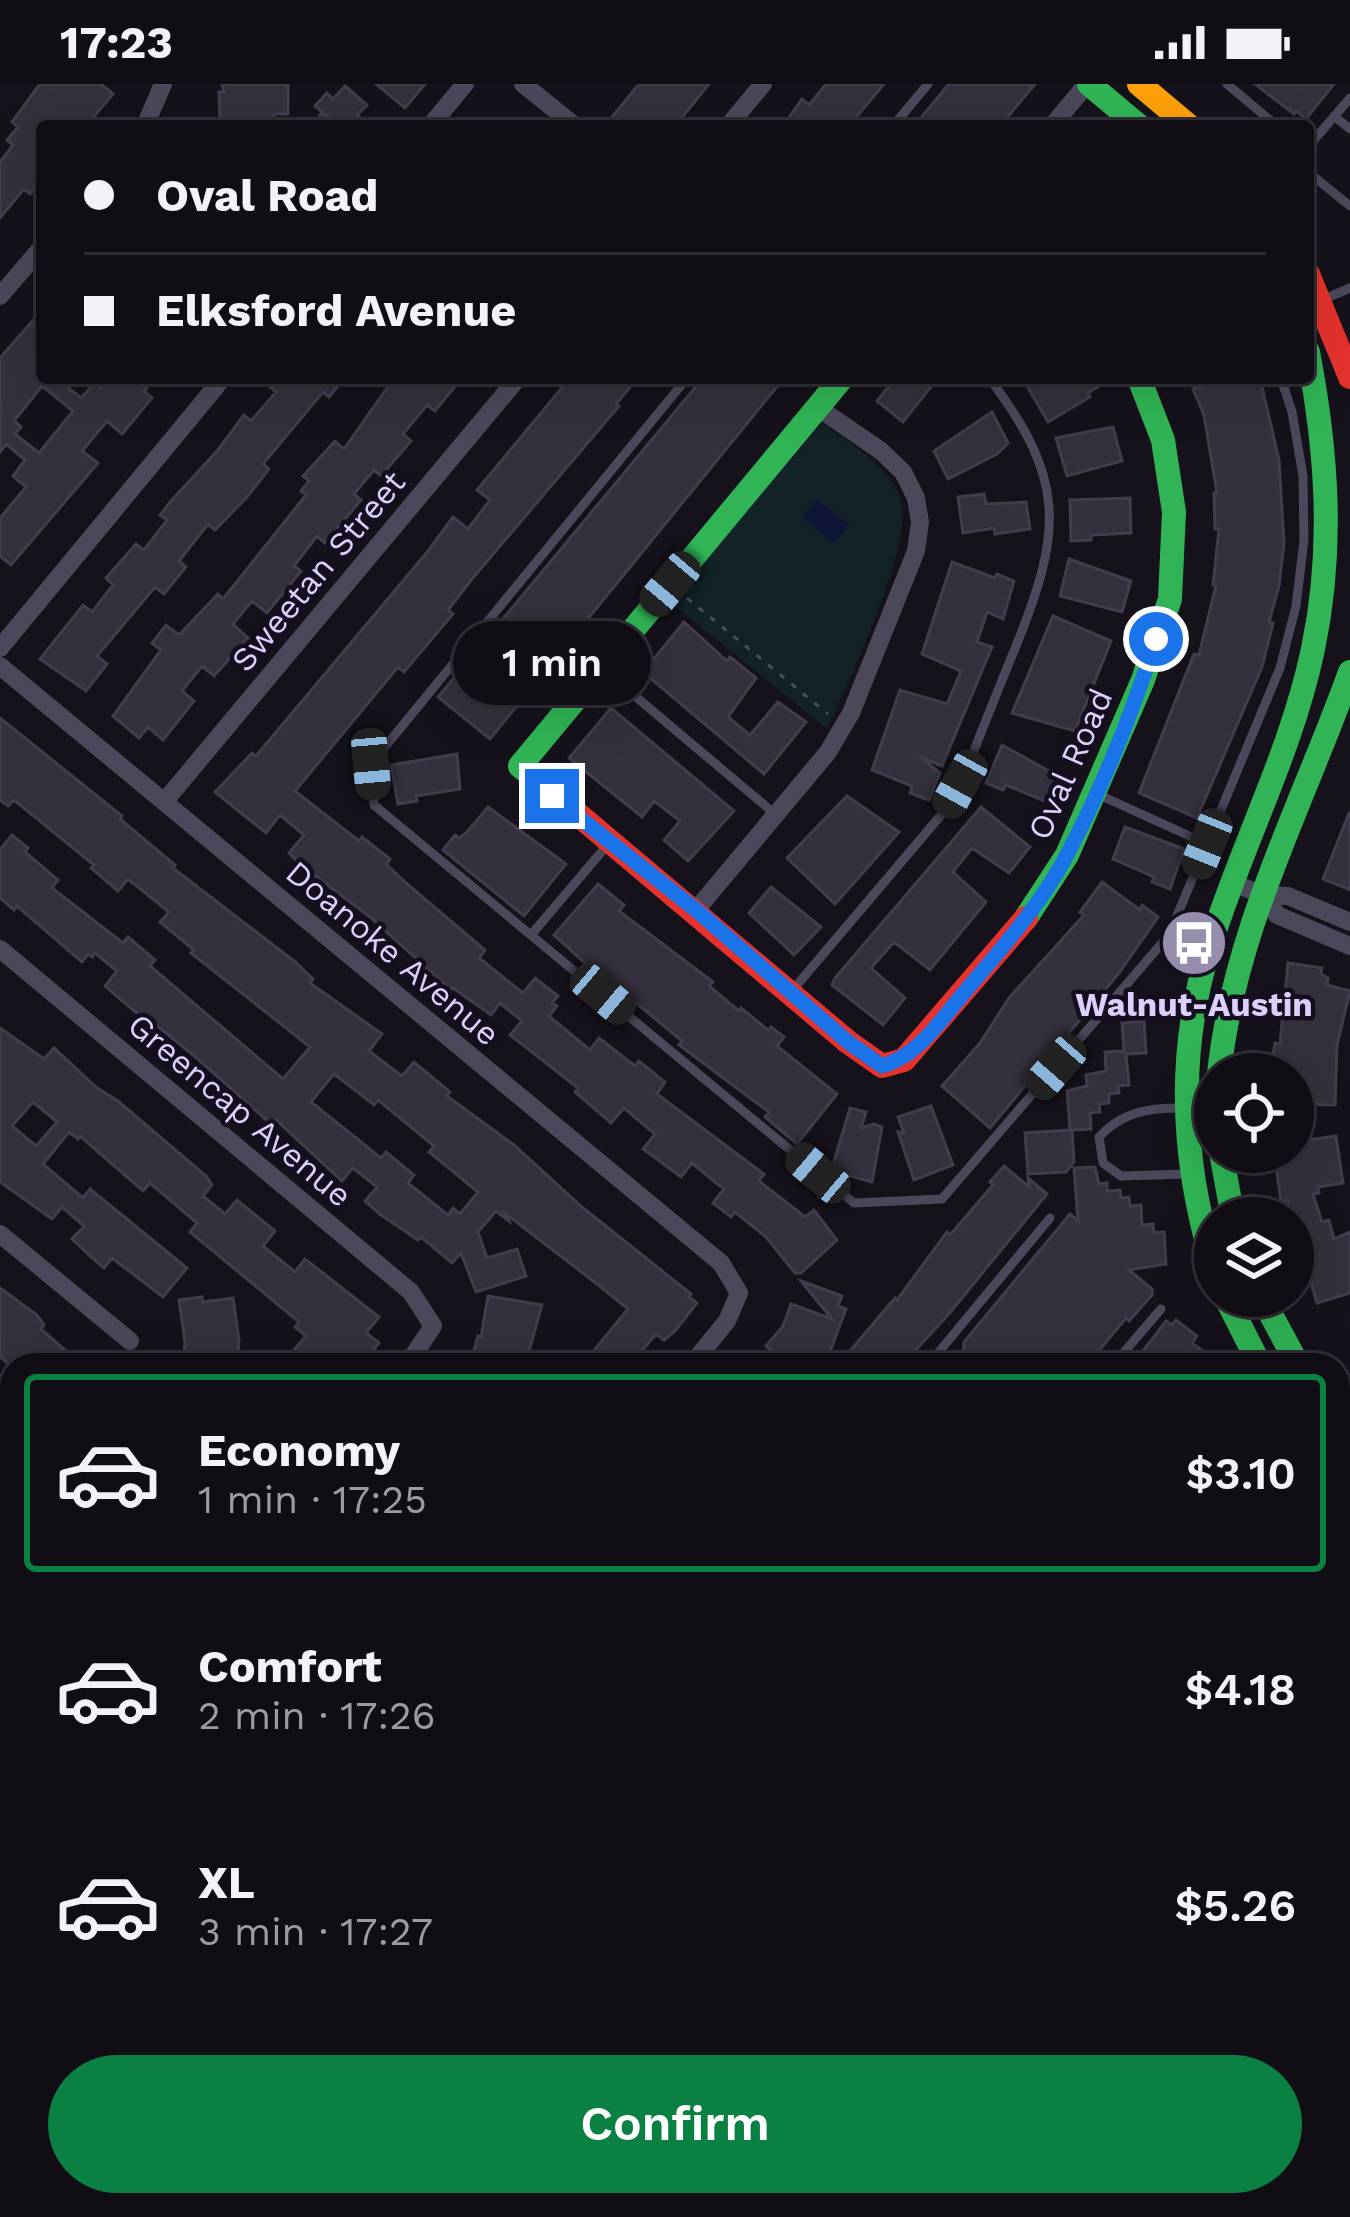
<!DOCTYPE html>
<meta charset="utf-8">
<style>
body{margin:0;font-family:"Work Sans",sans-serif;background:#1e1c22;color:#f1f3f6;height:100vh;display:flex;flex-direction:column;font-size:45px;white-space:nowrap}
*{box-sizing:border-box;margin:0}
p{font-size:39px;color:#9c9ca0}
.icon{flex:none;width:66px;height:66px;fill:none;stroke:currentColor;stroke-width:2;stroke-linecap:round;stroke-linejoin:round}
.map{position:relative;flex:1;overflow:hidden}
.side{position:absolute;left:0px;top:1269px;width:1350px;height:864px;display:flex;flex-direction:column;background:#100e14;border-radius:36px 36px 0 0;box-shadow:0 12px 48px #0002,0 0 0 3px #302e34}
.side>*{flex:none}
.top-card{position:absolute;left:36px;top:36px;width:1278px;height:264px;border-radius:12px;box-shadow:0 12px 48px #0002,0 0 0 3px #302e34;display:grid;align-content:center;height:264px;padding:0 48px;background:#100e14}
.controls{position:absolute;left:1194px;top:969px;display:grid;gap:24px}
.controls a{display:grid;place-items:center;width:120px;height:120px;border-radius:50%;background:#100e14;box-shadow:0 12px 48px #0002,0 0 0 3px #302e34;font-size:60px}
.end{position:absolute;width:54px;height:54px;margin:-27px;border:15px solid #1a73e8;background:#fff;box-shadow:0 0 0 6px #fff}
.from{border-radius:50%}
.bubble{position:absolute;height:84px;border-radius:42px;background:#100e14;box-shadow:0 12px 48px #0002,0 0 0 3px #302e34;font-size:39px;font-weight:600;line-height:84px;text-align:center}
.car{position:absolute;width:36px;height:72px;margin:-36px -18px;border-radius:15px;box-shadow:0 0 9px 3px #0007;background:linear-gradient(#222 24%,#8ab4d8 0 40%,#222 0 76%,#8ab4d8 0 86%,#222 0)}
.top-card b{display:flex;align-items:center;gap:42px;height:114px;font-size:45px}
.top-card b+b{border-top:3px solid #302e34}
.top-card i{width:30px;height:30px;background:#f1f3f6}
ul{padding:21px 0 0;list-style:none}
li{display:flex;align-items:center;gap:36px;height:198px;margin:0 24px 18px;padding:0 24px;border:6px solid transparent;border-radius:12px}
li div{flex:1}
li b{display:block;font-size:45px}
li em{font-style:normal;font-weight:600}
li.current{border-color:#0b8043}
li>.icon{width:108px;height:108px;stroke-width:1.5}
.action{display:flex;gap:24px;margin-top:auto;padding:24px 48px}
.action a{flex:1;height:138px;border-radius:72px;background:#0b8043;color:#fff;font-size:48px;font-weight:600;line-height:138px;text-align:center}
.status{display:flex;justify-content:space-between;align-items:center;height:84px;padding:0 60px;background:#100e14;direction:ltr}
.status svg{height:33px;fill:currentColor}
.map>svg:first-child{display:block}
</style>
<div class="status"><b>17:23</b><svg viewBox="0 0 49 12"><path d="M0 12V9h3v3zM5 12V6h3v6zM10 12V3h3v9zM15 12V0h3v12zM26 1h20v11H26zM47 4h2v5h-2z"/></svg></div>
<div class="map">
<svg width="1350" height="2133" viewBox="0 0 1350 2133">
<rect width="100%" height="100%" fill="#15121b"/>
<path fill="#122226" d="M822,339C849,358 891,383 901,416C914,461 848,599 827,645L669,517Z
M0,2031L12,2041V2121H108L122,2133H0Z"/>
<path fill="#0e1536" d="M817,415L849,441L834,460L802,433Z"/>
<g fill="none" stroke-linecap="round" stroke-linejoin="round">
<path stroke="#0e1536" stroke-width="6" d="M0,1898L12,1908"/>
</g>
<path fill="#34303d" stroke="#433c4e" stroke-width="3" fill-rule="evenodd" d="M40,0H101L113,10L86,42H42V95L30,110L24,105L0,134V78L13,61L7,56L18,43L12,38Z
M222,0H288V30H274L272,42H220L219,8H224Z
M376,0H425L405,24Z
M639,0H709L675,42H622L612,33Z
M826,0H884L849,42L838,34L831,42H783L802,15L809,21Z
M949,0H1035L1000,42H914Z
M1255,0H1334L1306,35L1296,27L1294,30Z
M345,2L367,21L357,31L370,42H319L328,31H320L322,28L315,22L327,9L333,15Z
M42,226V294H56L81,314L95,299L101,304L109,294H155L144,307L152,314L122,350L107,337L82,367L98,379L11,481L0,472V434L26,403L13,392L25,376L6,360L0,368V274ZM42,302L73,327L39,369L15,350L21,343L14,337Z
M276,294H344L329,313L323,308L263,380L269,385L247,413L215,446L208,440L179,477L186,483L164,510L155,503L97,572L107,580L86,607L40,575L83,521L92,528L113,501L106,494L136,460L144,466L167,436L160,431L171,417L218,366L244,331L251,337L276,308L269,302Z
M394,294H462L435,327L427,321L403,350L411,357L381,392L374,386L354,410L361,416L325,459L317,452L294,482L301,487L267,529L252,517L233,540L248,554L214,592L202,582L182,607L194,617L163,656L148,643L139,654L113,632L161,566L152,559L166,541L179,551L218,510L223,515L306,411L301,407L309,397L303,392L335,357L344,365Z
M570,294H638L616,320L619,322L472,495L448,526L453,530L404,588L398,583L295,707L359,757L362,753L390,775L386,780L406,799L485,866L479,874L523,909L535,894L558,912L552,919L557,922L549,932L590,966L599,954L635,982L639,977L665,998L657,1010L764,1090L759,1097L805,1133L814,1126L837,1156L801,1189H795L766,1153L735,1128L731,1133L713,1119L724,1105L715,1098L692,1079L681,1093L661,1078L643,1065L655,1050L624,1024L611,1039L575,1008L578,1004L510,951L522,937L500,919L491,931L453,904L451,906L370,833L298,779L289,769L304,751L280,731L266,749L215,708L252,669L256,672L428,467L453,433L468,445L490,416L477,406Z
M703,294H784L490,655L438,613Z
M895,294H938L903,338L877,317Z
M1040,294H1112L1088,309L1090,313L1048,338L1027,302Z
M1231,294H1260L1279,376L1284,459L1279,502L1269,538L1273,539L1262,583L1197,734L1139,709L1194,570L1199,571L1216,501H1213L1219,445H1215L1214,409H1217L1204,331L1193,305Z
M992,328L1008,359L997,370L948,395L934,367Z
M1113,343L1122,377L1067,392L1056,354Z
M984,410L986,420L1026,418L1030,445L995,450L994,444L963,449L958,413Z
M1130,414L1131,449L1091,451V456L1071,457L1070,416Z
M1069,475L1131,497L1122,528L1060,512Z
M952,478L995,494L997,490L1014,497L1003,535L987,528L977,558L992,563L942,682L920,673L940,689L929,716L910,709L912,702L872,686L900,606L947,620L961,587L922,570Z
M1053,532L1111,557L1075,647L1012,629Z
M684,538L727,577L730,573L756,594L728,633L750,651L778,618L806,638L764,690L643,588Z
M611,624L734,727L688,777L664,756L680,737L654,717L642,733L569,674Z
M0,634L122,732L120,735L175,781L173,784L294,877L313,895L310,899L382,950L369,967L402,992L414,978L450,1008L447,1012L514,1061L582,1123L691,1210L689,1213L697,1219L675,1247L664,1256L656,1250L630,1281H582L628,1225L597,1200L506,1130L509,1137L496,1127L478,1148L487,1174L517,1165L526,1192L476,1208L461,1169L452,1179L421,1153L418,1156L381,1131L365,1117L377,1103L353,1084L342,1097L276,1036L272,1041L193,971L155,940L153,943L105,902L117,887L95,869L92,873L88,870L82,878L17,822L14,826L0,814V766L12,751L28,764L25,768L58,796L52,804L123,859L128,853L155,876L150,882L283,995L310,963L191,869L194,866L160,838L169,828L128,795L118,807L91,784L94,781L14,716L8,722L0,716ZM334,990L374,1021L378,1016L434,1062L429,1068L478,1108L460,1130L453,1124L448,1131L408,1099L414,1091L386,1068L381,1074L311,1018Z
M1002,661L1058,692L1047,718L1006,701L1003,706L986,699Z
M457,670L460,705L416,712L417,717L398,720L391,681Z
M847,712L899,748L835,820L787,774Z
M488,723L566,780L524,832L443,766L455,751L459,754L467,748Z
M981,723L1030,763L1009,789L972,764L953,788L986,818L930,886L894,858L871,884L905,914L883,941L832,901L835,894Z
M1349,729H1350V806L1323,795Z
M1125,743L1184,765L1170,805L1152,798L1154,793L1113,775Z
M1102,798L1140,826L1142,821L1158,833L1119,889L990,1044L942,1002L980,959L1009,914L1084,831L1080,828Z
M598,800L624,821L619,827L713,898L709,902L739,927L741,924L768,946L771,943L784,953L777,962L837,1010L797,1060L765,1033L769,1028L679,961L682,957L629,913L626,916L554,851Z
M771,803L821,843L794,871L749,829Z
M1288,879L1322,884L1321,890L1328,894L1327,901L1350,907L1337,961L1335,1021L1293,1020V990H1270L1275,959L1280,960Z
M1144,937L1146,969L1126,970L1129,1001L1118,1002L1119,1009L1109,1010V1019L1099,1020L1100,1028L1090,1029L1091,1045L1072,1046L1074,1078L1066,1088L1028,1090L1025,1049L1070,1046L1067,1007L1087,1002L1086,991L1106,987L1105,968L1124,967L1122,939Z
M0,944L44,975L54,964L97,1004L118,1017L206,1092L212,1101L203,1112L225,1130L237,1116L275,1147L263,1162L295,1188L305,1175L379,1233L366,1249L379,1259L361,1281H281L306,1252L295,1243L299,1238L190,1148L197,1139L150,1099L143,1107L80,1052L78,1055L69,1048L43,1080L83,1114L90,1105L187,1184L163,1213L112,1174L104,1184L90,1172L72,1155L84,1142L62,1123L52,1135L0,1098ZM33,1018L57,1038L36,1062L12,1042Z
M931,1022L953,1081L914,1096L898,1048L904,1049L898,1033Z
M850,1024L866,1028L861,1044L874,1040L882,1043L872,1098L831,1087Z
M1336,1052L1343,1099L1318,1103L1319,1109L1313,1110L1322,1138L1329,1136L1334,1155L1350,1148V1209L1317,1219L1303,1171L1297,1173L1293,1159V1134L1287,1116L1281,1118L1274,1068H1293V1058Z
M1004,1082L1029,1103L1028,1094L1047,1110L948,1231L902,1281H838L895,1214L897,1216L947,1148L950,1151L993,1101L990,1098Z
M1095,1083L1099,1100L1107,1099V1107L1120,1106L1121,1114L1129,1113L1130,1122L1141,1121L1142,1141L1153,1140L1154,1149L1164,1148L1166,1180L1129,1186L1152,1205V1211L1129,1237L1126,1234L1087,1281H977L963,1270L964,1258L1070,1130L1078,1137L1074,1084Z
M801,1197L842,1212L838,1222L846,1225L825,1281H762L773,1268L766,1262L783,1242L791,1220L832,1235Z
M0,1204L37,1231L44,1241L41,1245L82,1281H10L0,1273Z
M488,1212L542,1221L525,1281H470L478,1252L481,1253Z
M202,1213L203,1218L233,1214L239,1256L237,1281L183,1280L185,1258L179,1216Z
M1176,1236L1197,1252L1192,1259L1207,1270L1198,1281H1132L1166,1237L1172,1241Z"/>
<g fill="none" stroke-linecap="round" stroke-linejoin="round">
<path stroke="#474e5c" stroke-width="3" stroke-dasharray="6 9" stroke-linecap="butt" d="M687,514L828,630
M1338,1895H1345V1878L1350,1871
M1338,1928H1341
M1338,1967L1344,1960
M1338,1978L1350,1987"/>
<path stroke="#4b485b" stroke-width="9" d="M1227,0L1277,42
M1334,32L1350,45
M893,42L928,0
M1308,63L1350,14
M1308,88L1350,122
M1322,216L1350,204
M687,294L371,680L374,721L854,1119L942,1115L1169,851L1280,584L1296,522L1304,456L1303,392L1292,328L1281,294
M604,586L775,730
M1095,709L1207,760
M531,851L609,759
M791,908L947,724L960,701C979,654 997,608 1016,562C1062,448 1067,396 989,294
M1180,1024C1148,1024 1122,1028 1099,1053L1103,1079L1121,1092L1188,1090
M940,1267L957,1281
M928,1281L1050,1134
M1113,1281L1161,1225
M1338,1597L1350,1607
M1338,1667L1350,1653
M0,1869L12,1879
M360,2121L374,2133
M928,2121L942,2133
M1293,2121L1307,2133
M404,2133L414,2121
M590,2133L600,2121
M776,2133L786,2121
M1147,2133L1156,2121"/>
<path stroke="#4b485b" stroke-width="18" d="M523,0L575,42
M145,42L163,0
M430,42L465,0
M728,42L763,0
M1052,42L1087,0
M0,212L42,163
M0,564L223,294
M0,582L721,1179L739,1209L727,1237L691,1281
M164,718L518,294
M1233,799L1263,811L1288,812L1350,838
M1263,811L1277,831L1350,862
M696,826L828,668L851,629L916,467L920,438L916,414L903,388L881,367L817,323
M0,865L411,1208L433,1242L407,1281
M0,1150L130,1257
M0,1434L12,1444
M0,1720L12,1729"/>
<path stroke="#30b455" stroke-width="24" d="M1089,0L1139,42
M549,706L520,682L842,294
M1026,834L1067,771L1143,596L1170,515L1174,428L1163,356L1139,294
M1219,990C1234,846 1302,722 1350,588
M1221,1068L1233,1134
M1215,1187C1182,1080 1175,973 1209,865C1240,764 1291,670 1313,565C1334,465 1327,368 1308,268
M1225,1212L1260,1281
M1261,1212L1298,1281
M1338,1380L1350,1391"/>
<path stroke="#ff9f0a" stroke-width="24" d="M1139,0L1189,42
M1338,1333L1350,1346"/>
<path stroke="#e5322d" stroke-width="24" d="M1308,190L1350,293
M549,706L848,958L882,982L904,976L1026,834"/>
<defs>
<path id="rail" d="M0,1975L12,1985
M155,2121L169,2133"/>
</defs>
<use href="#rail" stroke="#455364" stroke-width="10"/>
<use href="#rail" stroke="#140e1f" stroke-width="6" stroke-dasharray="18" stroke-linecap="butt"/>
</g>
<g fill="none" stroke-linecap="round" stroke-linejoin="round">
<path stroke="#1a73e8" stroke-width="15" d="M552,712L696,826L848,958L882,982C918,972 939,938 963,910C1000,866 1041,821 1068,769C1103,702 1133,627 1156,555"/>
</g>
<defs>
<symbol id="bus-disc" viewBox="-11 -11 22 22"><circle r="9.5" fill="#968dad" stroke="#140e1f"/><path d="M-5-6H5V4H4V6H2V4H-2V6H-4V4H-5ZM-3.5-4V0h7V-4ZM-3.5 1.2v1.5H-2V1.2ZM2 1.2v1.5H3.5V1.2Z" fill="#fff"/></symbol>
</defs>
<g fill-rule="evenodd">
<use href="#bus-disc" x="1156" y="821" width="76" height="76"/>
</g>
<g text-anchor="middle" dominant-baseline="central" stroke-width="9" stroke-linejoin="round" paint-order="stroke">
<g font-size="33" fill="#dccffb" stroke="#140e1f">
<text transform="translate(318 487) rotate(-50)">Sweetan Street</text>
<text transform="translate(1070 680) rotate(-66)">Oval Road</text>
<text transform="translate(393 869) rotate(40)">Doanoke Avenue</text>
<text transform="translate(240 1026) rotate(40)">Greencap Avenue</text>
</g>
<g font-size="33" font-weight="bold" fill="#dccffb" stroke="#140e1f">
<text x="1194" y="920">Walnut-Austin</text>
</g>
</g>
</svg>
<div class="controls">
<a><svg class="icon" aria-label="locate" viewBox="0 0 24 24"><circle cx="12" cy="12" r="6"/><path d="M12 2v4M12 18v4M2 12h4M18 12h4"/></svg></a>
<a><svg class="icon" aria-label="layers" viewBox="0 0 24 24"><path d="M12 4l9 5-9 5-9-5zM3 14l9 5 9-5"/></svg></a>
</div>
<i class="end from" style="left:1156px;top:555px"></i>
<i class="end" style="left:552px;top:712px"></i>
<div class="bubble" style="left:453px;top:537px;width:198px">1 min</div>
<i class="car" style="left:670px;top:500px;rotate:220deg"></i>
<i class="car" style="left:371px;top:680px;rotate:175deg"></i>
<i class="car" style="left:960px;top:700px;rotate:209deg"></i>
<i class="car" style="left:1207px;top:760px;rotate:202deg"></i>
<i class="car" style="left:603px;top:910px;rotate:130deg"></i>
<i class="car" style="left:1056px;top:983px;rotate:221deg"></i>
<i class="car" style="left:818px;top:1089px;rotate:310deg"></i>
<div class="top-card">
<b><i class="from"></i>Oval Road</b>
<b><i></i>Elksford Avenue</b>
</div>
<section class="side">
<ul>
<li class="current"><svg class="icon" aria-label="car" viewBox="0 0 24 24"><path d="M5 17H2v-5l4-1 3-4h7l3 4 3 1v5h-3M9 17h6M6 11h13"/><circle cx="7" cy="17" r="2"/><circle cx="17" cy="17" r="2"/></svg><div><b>Economy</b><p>1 min · 17:25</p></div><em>$3.10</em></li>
<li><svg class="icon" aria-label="car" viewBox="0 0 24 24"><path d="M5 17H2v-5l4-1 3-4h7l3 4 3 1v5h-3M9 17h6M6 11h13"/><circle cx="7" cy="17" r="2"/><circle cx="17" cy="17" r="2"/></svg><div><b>Comfort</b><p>2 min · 17:26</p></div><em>$4.18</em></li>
<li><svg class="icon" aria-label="car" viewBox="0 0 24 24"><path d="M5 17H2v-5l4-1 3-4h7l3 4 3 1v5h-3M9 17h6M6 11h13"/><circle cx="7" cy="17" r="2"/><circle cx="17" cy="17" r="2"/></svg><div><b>XL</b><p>3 min · 17:27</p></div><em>$5.26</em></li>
</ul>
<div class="action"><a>Confirm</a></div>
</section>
</div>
